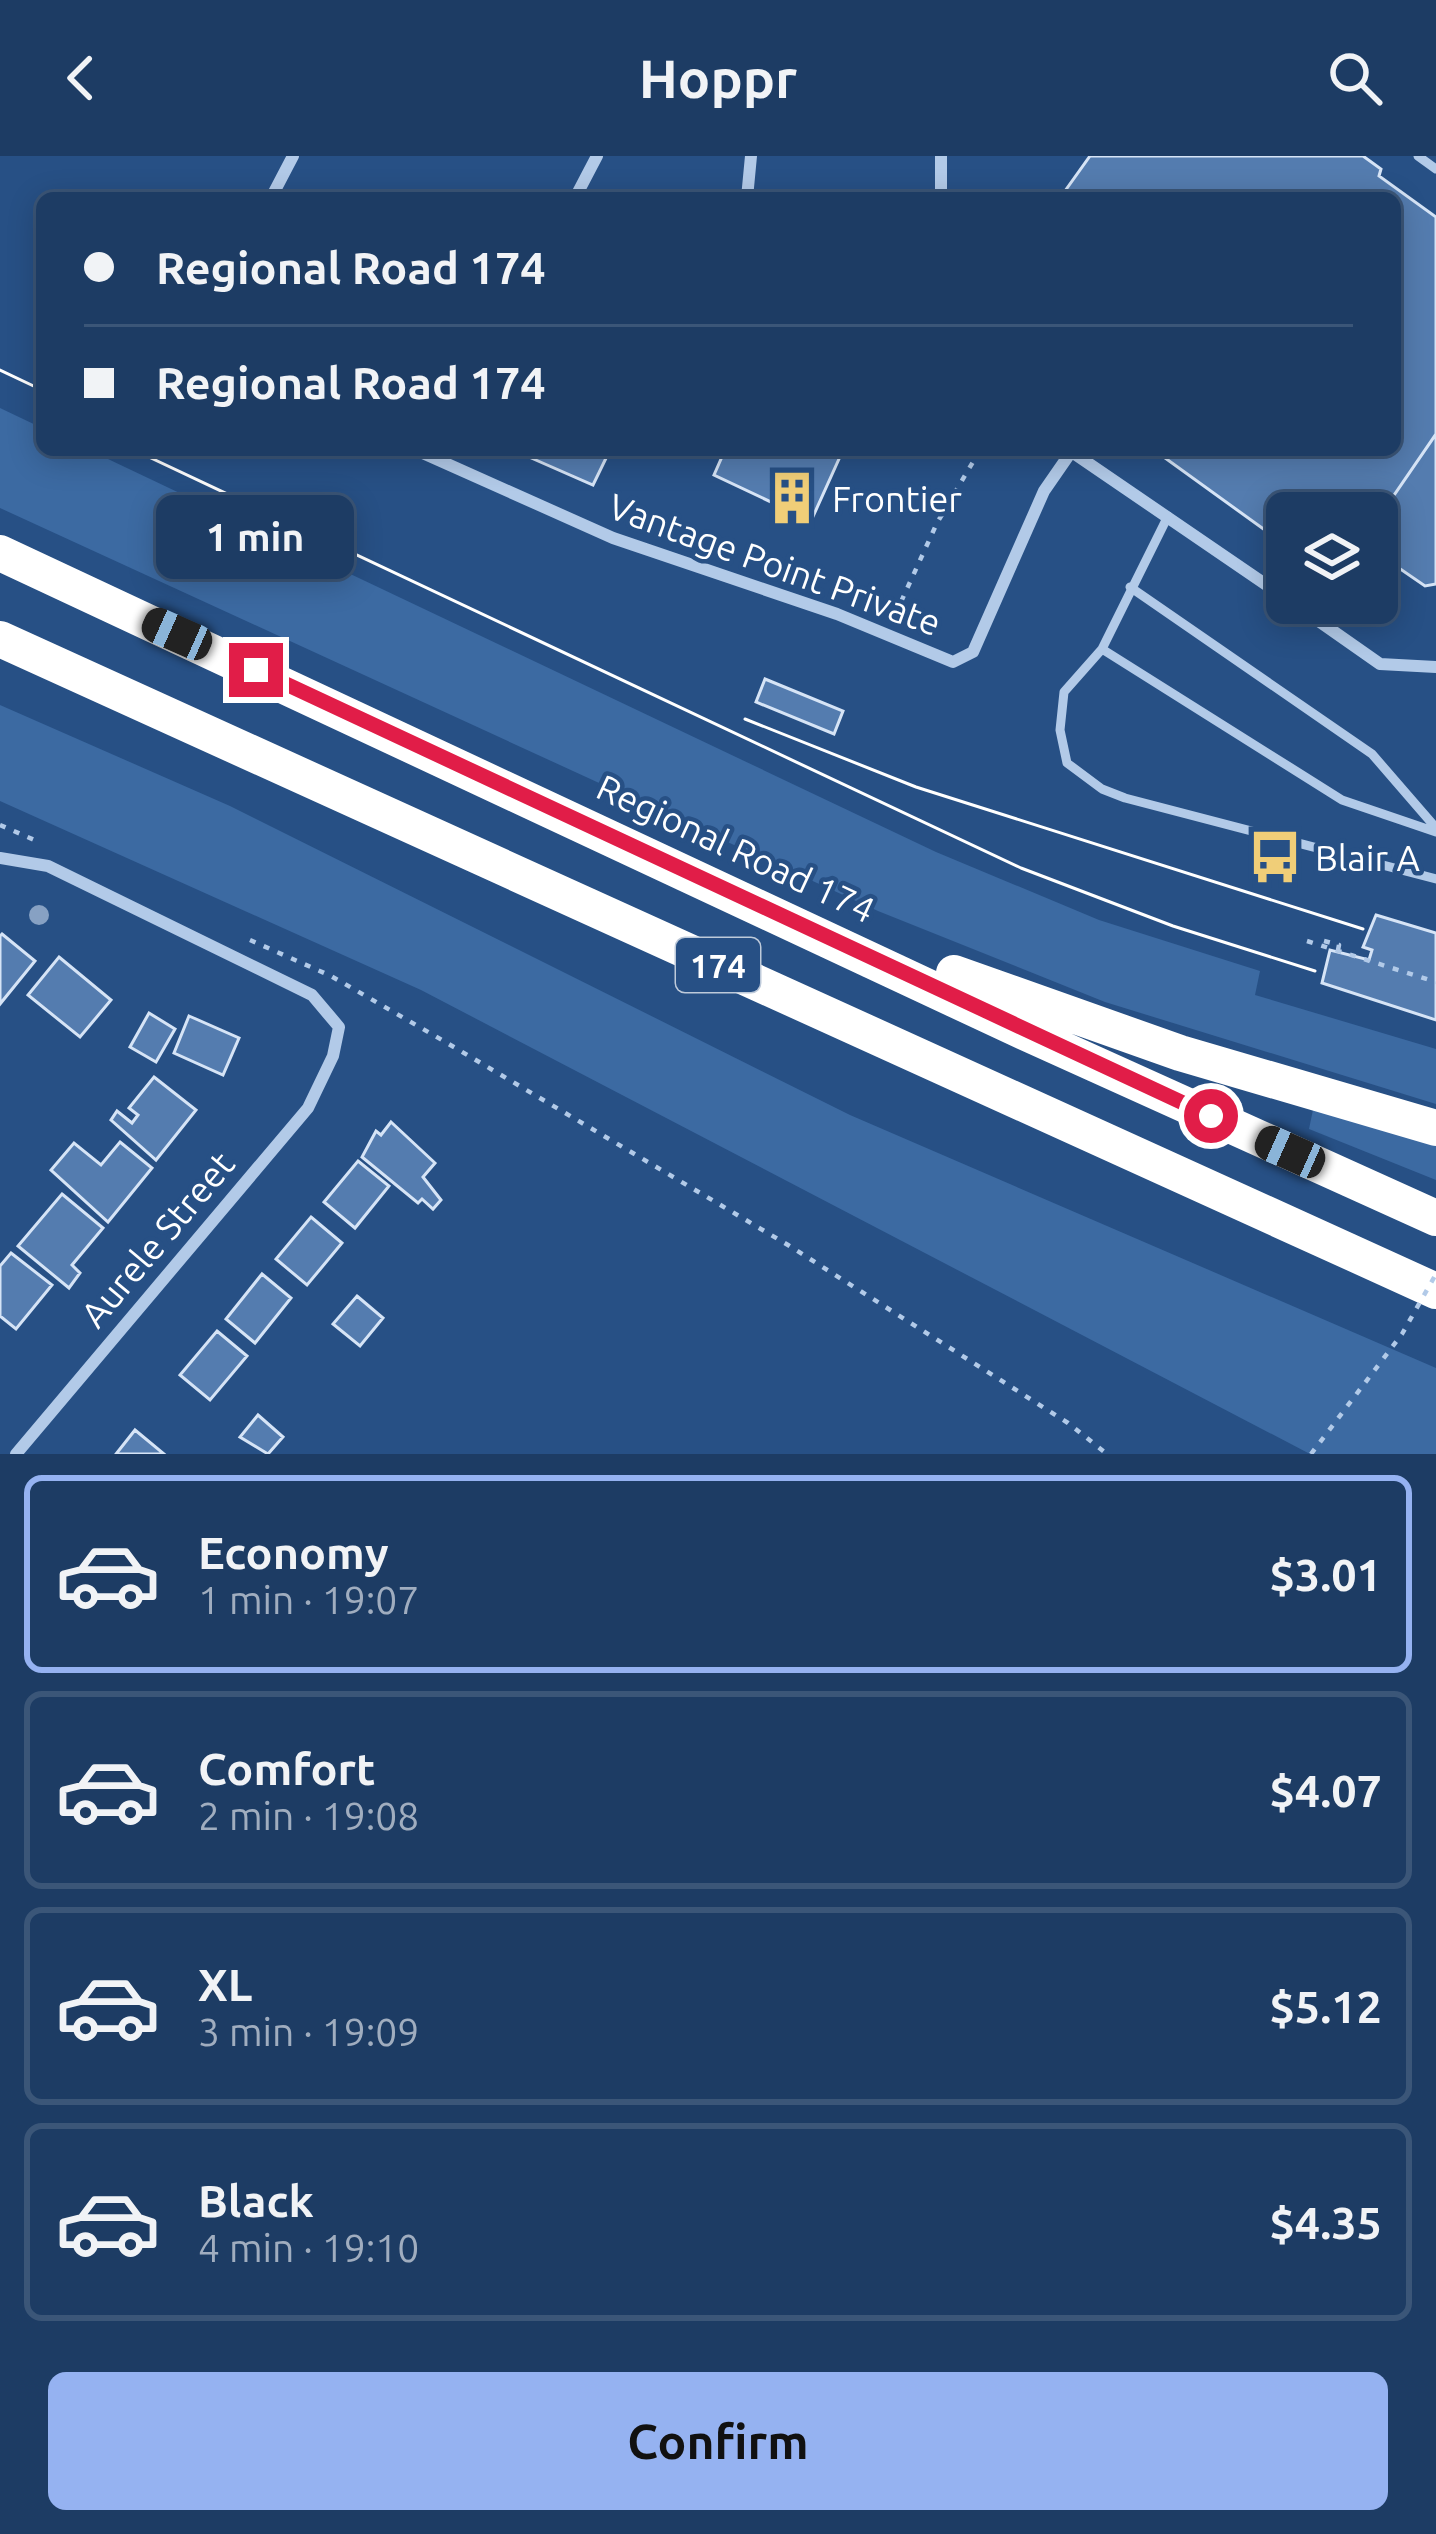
<!DOCTYPE html>
<meta charset="utf-8">
<style>
body{margin:0;font-family:Ubuntu,sans-serif;background:#2a476d;color:#f1f3f6;height:100vh;display:flex;flex-direction:column;font-size:45px;white-space:nowrap}
*{box-sizing:border-box;margin:0}
p{font-size:39px;color:#a0adbf}
.icon{flex:none;width:66px;height:66px;fill:none;stroke:currentColor;stroke-width:2;stroke-linecap:round;stroke-linejoin:round}
.map{position:relative;height:1298px;overflow:hidden}
.sheet{display:flex;flex-direction:column;background:#1d3c64;flex:1}
.sheet>*{flex:none}
.hud{position:absolute;left:36px;top:36px;width:1365px;height:264px;border-radius:18px;box-shadow:0 6px 30px #0003,0 0 0 3px #3b5678;display:grid;align-content:center;height:264px;padding:0 48px;background:#1d3c64}
.buttons{position:absolute;left:1266px;top:336px;display:grid;gap:24px}
.buttons a{display:grid;place-items:center;width:132px;height:132px;border-radius:18px;background:#1d3c64;box-shadow:0 6px 30px #0003,0 0 0 3px #3b5678;font-size:60px}
.end{position:absolute;width:54px;height:54px;margin:-27px;border:15px solid #e11d48;background:#fff;box-shadow:0 0 0 6px #fff}
.from{border-radius:50%}
.bubble{position:absolute;height:84px;border-radius:18px;background:#1d3c64;box-shadow:0 6px 30px #0003,0 0 0 3px #3b5678;font-size:39px;font-weight:700;line-height:84px;text-align:center}
.car{position:absolute;width:36px;height:72px;margin:-36px -18px;border-radius:15px;box-shadow:0 0 9px 3px #0007;background:linear-gradient(#222 24%,#8ab4d8 0 40%,#222 0 76%,#8ab4d8 0 86%,#222 0)}
.hud b{display:flex;align-items:center;gap:42px;height:114px;font-size:45px}
.hud b+b{border-top:3px solid #3b5678}
.hud i{width:30px;height:30px;background:#f1f3f6}
ul{padding:21px 0 0;list-style:none}
li{display:flex;align-items:center;gap:36px;height:198px;margin:0 24px 18px;padding:0 24px;border:6px solid #3b5678;border-radius:18px}
li div{flex:1}
li b{display:block;font-size:45px}
li em{font-style:normal;font-weight:700}
li.active{border-color:#95b2f1}
li>.icon{width:108px;height:108px;stroke-width:1.5}
.button{display:flex;gap:24px;margin-top:auto;padding:24px 48px}
.button a{flex:1;height:138px;border-radius:18px;background:#95b2f1;color:#111;font-size:48px;font-weight:700;line-height:138px;text-align:center}
header{display:flex;justify-content:space-between;align-items:center;height:156px;padding:0 48px;background:#1d3c64;font-size:54px;font-weight:700}
.map>svg:first-child{display:block}
</style>
<header><svg class="icon" aria-label="back" viewBox="0 0 24 24"><path d="M15 5l-7 7 7 7"/></svg>Hoppr<svg class="icon" aria-label="search" viewBox="0 0 24 24"><circle cx="10" cy="10" r="6"/><path d="M15 15l6 6"/></svg></header>
<div class="map">
<svg width="1436" height="1298" viewBox="0 0 1436 1298">
<rect width="100%" height="100%" fill="#275085"/>
<path fill="#3c6aa2" d="M0,252L42,272V294H89L936,696L1099,764L1260,815L1255,839L1436,893V948L1105,846L878,755L0,352Z
M0,549L230,650L850,959L1436,1212V1298H1310L421,834L0,645Z
M1314,949L1436,984V1024L1309,973Z"/>
<path fill="#547caf" stroke="#d6e4f6" stroke-width="3" d="M1090,0H1363L1381,13L1379,20L1436,61V278L1377,364V357H1287V390L1154,294H1395V42H1060Z
M1436,278V428L1425,430L1377,397V364Z
M513,294H610L593,329Z
M725,294H843L811,365L714,319Z
M765,523L843,555L834,578L756,546Z
M1376,759L1436,777V864L1322,827L1330,794L1369,804L1372,794L1363,791Z
M2,778L35,805L0,848V780Z
M59,801L111,844L80,881L28,839Z
M149,857L175,873L156,906L130,891Z
M189,860L239,882L223,919L174,897Z
M154,921L196,954L156,1004L111,964L117,955L132,967L138,959L129,952Z
M391,966L435,1007L423,1021L441,1044L433,1053L422,1043L418,1047L362,1001L376,975L381,979Z
M120,986L152,1012L108,1066L51,1014L74,987L101,1009Z
M358,1005L389,1030L355,1072L324,1046Z
M62,1038L103,1072L72,1109L80,1117L69,1132L18,1090Z
M311,1061L342,1087L307,1129L276,1103Z
M11,1097L52,1129L16,1173L0,1160V1110Z
M262,1118L291,1142L255,1187L226,1163Z
M357,1140L383,1162L360,1190L333,1168Z
M217,1175L247,1200L210,1244L180,1219Z
M258,1259L283,1281L268,1298L240,1281Z
M135,1274L164,1298H116Z"/>
<g fill="none" stroke-linecap="round" stroke-linejoin="round">
<path stroke="#b2cae8" stroke-width="4.5" stroke-dasharray="6 9" stroke-linecap="butt" d="M895,459L937,367L980,294
M0,669L39,686
M250,784L331,820L442,884L788,1089L1068,1267L1107,1298
M1307,785L1436,826
M1324,785L1339,789L1338,794"/>
<path stroke="#b2cae8" stroke-width="9" d="M1418,0L1436,13
M1168,360L1102,493L1064,536L1060,574L1067,607L1102,633L1125,642L1436,723
M1130,431L1372,598L1436,672
M1102,493L1342,644L1436,676"/>
<path stroke="#b2cae8" stroke-width="12" d="M941,0V42
M271,42L293,0
M575,42L597,0
M747,42L751,0
M416,294L613,382L837,458L953,506L973,496L1044,335L1071,296
M1069,294L1287,443
M1293,447L1380,508L1436,511
M0,702L48,710L312,839L339,871L333,900L308,952L16,1298"/>
<path stroke="#fff" stroke-width="36" d="M0,397L1024,876L1436,1062
M0,483L1436,1135
M954,817L1180,897L1436,972"/>
<path stroke="#fff" stroke-width="3" d="M0,214L42,234
M134,294L1021,712L1173,770L1315,815
M745,563L916,631L1363,773"/>
<path stroke="#b2cae8" stroke-width="4.5" stroke-dasharray="6 9" stroke-linecap="butt" d="M1311,1298L1402,1178L1436,1118"/>
</g>
<circle fill="#87a1c3" cx="39" cy="759" r="10"/>
<g fill="none" stroke-linecap="round" stroke-linejoin="round">
<path stroke="#e11d48" stroke-width="15" d="M256,514L1211,960"/>
</g>
<defs>
<symbol id="building-bare" viewBox="-9 -9 18 18"><path d="M-4-6H4V6H1V3H-1V6H-4ZM-2.5-4.3h1.7v1.8h-1.7ZM.8-4.3h1.7v1.8H.8ZM-2.5-1h1.7V.8h-1.7ZM.8-1h1.7V.8H.8Z" fill="#f0ce78" stroke="#275085" stroke-width="2.5" paint-order="stroke"/></symbol>
<symbol id="bus-bare" viewBox="-9 -9 18 18"><path d="M-5-6H5V4H4V6H2V4H-2V6H-4V4H-5ZM-3.5-4V0h7V-4ZM-3.5 1.2v1.5H-2V1.2ZM2 1.2v1.5H3.5V1.2Z" fill="#f0ce78" stroke="#275085" stroke-width="2.5" paint-order="stroke"/></symbol>
</defs>
<g fill-rule="evenodd">
<use href="#building-bare" x="754" y="304" width="76" height="76"/>
<use href="#bus-bare" x="1237" y="663" width="76" height="76"/>
</g>
<g text-anchor="middle" dominant-baseline="central" stroke-width="9" stroke-linejoin="round" paint-order="stroke">
<rect fill="#275085" stroke="#becada" stroke-width="3" x="676" y="782" width="84" height="54" rx="9"/>
<g font-size="33" font-weight="bold" fill="#fff">
<text x="718" y="809">174</text>
</g>
<g font-size="36" fill="#fff" stroke="#275085" text-anchor="start">
<text x="832" y="342">Frontier</text>
<text x="1315" y="701">Blair A</text>
</g>
<g font-size="36" fill="#fff" stroke="#275085">
<text transform="translate(775 408) rotate(20)">Vantage Point Private</text>
<text transform="translate(736 692) rotate(25)">Regional Road 174</text>
<text transform="translate(157 1083) rotate(-50)">Aurele Street</text>
</g>
</g>
</svg>
<div class="buttons">
<a><svg class="icon" aria-label="layers" viewBox="0 0 24 24"><path d="M12 4l9 5-9 5-9-5zM3 14l9 5 9-5"/></svg></a>
</div>
<i class="end from" style="left:1211px;top:960px"></i>
<i class="end" style="left:256px;top:514px"></i>
<div class="bubble" style="left:156px;top:339px;width:198px">1 min</div>
<i class="car" style="left:177px;top:478px;rotate:294deg"></i>
<i class="car" style="left:1290px;top:996px;rotate:294deg"></i>
<div class="hud">
<b><i class="from"></i>Regional Road 174</b>
<b><i></i>Regional Road 174</b>
</div>
</div>
<section class="sheet">
<ul>
<li class="active"><svg class="icon" aria-label="car" viewBox="0 0 24 24"><path d="M5 17H2v-5l4-1 3-4h7l3 4 3 1v5h-3M9 17h6M6 11h13"/><circle cx="7" cy="17" r="2"/><circle cx="17" cy="17" r="2"/></svg><div><b>Economy</b><p>1 min · 19:07</p></div><em>$3.01</em></li>
<li><svg class="icon" aria-label="car" viewBox="0 0 24 24"><path d="M5 17H2v-5l4-1 3-4h7l3 4 3 1v5h-3M9 17h6M6 11h13"/><circle cx="7" cy="17" r="2"/><circle cx="17" cy="17" r="2"/></svg><div><b>Comfort</b><p>2 min · 19:08</p></div><em>$4.07</em></li>
<li><svg class="icon" aria-label="car" viewBox="0 0 24 24"><path d="M5 17H2v-5l4-1 3-4h7l3 4 3 1v5h-3M9 17h6M6 11h13"/><circle cx="7" cy="17" r="2"/><circle cx="17" cy="17" r="2"/></svg><div><b>XL</b><p>3 min · 19:09</p></div><em>$5.12</em></li>
<li><svg class="icon" aria-label="car" viewBox="0 0 24 24"><path d="M5 17H2v-5l4-1 3-4h7l3 4 3 1v5h-3M9 17h6M6 11h13"/><circle cx="7" cy="17" r="2"/><circle cx="17" cy="17" r="2"/></svg><div><b>Black</b><p>4 min · 19:10</p></div><em>$4.35</em></li>
</ul>
<div class="button"><a>Confirm</a></div>
</section>
